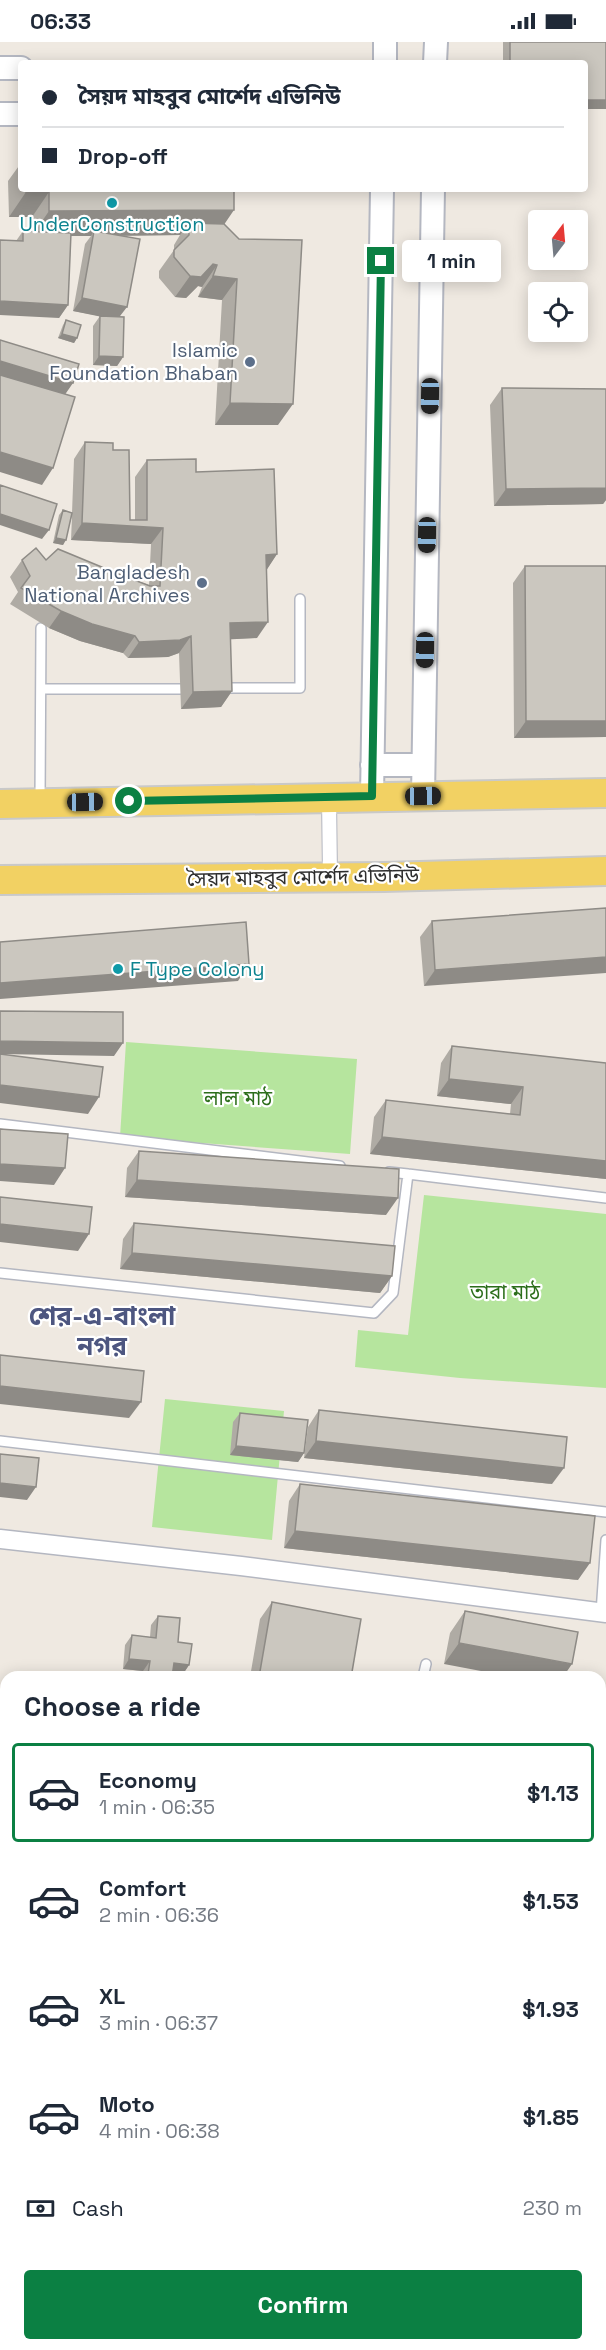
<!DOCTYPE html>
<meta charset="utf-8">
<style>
body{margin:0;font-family:"Space Grotesk","Noto Sans Bengali",sans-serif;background:#f6f6f7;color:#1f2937;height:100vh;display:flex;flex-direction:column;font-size:22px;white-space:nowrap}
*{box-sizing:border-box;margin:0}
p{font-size:20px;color:#747a83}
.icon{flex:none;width:33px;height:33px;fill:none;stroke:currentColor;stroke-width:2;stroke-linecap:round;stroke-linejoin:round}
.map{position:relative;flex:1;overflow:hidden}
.details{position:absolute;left:0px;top:1629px;width:606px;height:680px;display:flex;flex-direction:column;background:#fff;border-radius:18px 18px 0 0;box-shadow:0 3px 15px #0003}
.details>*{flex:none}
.banner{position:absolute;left:18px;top:18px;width:570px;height:132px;border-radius:6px;box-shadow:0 3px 15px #0003;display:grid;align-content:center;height:132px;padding:0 24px;background:#fff}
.needle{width:39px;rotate:16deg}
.controls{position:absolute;left:528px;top:168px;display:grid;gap:12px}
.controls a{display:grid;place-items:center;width:60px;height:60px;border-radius:6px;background:#fff;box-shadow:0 3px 15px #0003;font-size:30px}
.end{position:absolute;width:27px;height:27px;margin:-14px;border:8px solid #0b8043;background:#fff;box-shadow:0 0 0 3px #fff}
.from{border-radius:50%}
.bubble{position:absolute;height:42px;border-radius:6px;background:#fff;box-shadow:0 3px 15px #0003;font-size:20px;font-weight:700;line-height:42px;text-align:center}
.car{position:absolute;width:18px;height:36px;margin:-18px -9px;border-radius:8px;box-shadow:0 0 4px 2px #0007;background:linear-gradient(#222 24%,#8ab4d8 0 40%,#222 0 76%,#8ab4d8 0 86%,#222 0)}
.banner b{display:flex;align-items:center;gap:21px;height:57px;font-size:22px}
.banner b+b{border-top:2px solid #e0e1e3}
.banner i{width:15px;height:15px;background:#1f2937}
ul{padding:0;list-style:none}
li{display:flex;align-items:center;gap:18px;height:99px;margin:0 12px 9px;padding:0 12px;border:3px solid transparent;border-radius:6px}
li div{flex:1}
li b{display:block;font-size:22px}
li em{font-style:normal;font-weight:700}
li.selected{border-color:#0b8043}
li>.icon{width:54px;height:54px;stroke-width:1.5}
h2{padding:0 24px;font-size:27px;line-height:72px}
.pay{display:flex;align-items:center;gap:15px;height:66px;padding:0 24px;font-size:22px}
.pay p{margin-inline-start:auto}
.action{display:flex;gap:12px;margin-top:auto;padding:12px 24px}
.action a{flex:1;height:69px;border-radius:6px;background:#0b8043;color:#fff;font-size:24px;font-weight:700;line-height:69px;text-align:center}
.status{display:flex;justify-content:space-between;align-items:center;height:42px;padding:0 30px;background:#fff;direction:ltr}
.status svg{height:16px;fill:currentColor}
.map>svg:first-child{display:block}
</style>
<div class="status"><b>06:33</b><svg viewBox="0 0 49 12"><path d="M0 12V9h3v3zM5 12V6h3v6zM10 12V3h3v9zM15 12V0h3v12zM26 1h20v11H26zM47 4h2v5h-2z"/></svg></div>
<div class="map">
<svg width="606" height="2308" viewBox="0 0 606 2308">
<rect width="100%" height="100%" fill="#efe9e1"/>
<path fill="#b6e59e" d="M126,1000L357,1017L350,1112L120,1095Z
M424,1153L606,1172V1346L460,1336L355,1325L358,1288L408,1293Z
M165,1357L284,1369L272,1498L152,1485Z
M0,1885L6,1886V2016L0,2015Z"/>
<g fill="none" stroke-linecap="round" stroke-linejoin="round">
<defs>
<path id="service" d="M220,646H300V557
M41,647H191
M40,758L41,586
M0,1082L340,1124
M408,1132L606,1156
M0,1231L374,1271L393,1251L408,1132L389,1130
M0,1399L606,1470
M601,1571L606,1498
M423,1635L426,1622
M0,1656H6
M0,1847L6,1848
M600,1903L606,1904
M0,2252L6,2253
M187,2308V2302"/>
<path id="pedestrian" d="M329,755L330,835"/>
<path id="minor" d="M0,1497L241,1524L606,1571"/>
<path id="tertiary" d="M385,21V0
M435,21L436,0
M0,26H21
M0,72H21
M372,723H423
M372,754L382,147
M423,754L433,147"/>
<path id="primary" d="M0,762L606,751
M0,838L384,835L606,829"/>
</defs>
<use href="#service" stroke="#b4b7c1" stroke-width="12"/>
<use href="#pedestrian" stroke="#b4b7c1" stroke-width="16"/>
<use href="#minor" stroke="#b4b7c1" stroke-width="21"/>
<use href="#tertiary" stroke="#b4b7c1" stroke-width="26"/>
<use href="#primary" stroke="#c9c9c9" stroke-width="32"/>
<use href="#service" stroke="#fff" stroke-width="9"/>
<use href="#pedestrian" stroke="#fff" stroke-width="14"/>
<use href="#minor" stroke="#fff" stroke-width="18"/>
<use href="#tertiary" stroke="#fff" stroke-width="22"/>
<use href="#primary" stroke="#f2d163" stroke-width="28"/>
</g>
<path fill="#afaba4" d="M503,0H606L585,21H503Z
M21,121V147H234L224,182L278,383H215L222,258L198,255L202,245L198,244L186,256L175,255L159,236V229L174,208V203L180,193L120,194L119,275L123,315L117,324L93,323V284L100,274L73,269L85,202L91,194H71L68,263L59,276L16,199L23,189H32V175H9L8,139Z
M66,278L77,296L74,301L58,296L63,283Z
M502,346L606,446V458L603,462L494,464L490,363Z
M85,400L113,408L130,478H135V435L147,418L196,430L277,512L266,528L257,596L230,597L232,649L221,665L181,667L179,611L168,615L128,616L123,611L80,599L49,586L10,562L18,550L10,535L22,518H46L121,533L149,543L151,502L71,498L72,474L63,503L53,501L59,473L63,468L72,471L74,417Z
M525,524H606V695L514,696L513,541Z
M606,866L424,944L420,895L432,879Z
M452,1004L606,1021V1137L370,1112L374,1075L386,1058L510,1072L511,1062L437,1054L441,1021Z
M139,1109L386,1173L125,1155L127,1126Z
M134,1181L392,1234L380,1251L120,1227L123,1197Z
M319,1368L552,1442L304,1416L308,1385Z
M240,1371L304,1411L298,1420L230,1413L233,1380Z
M300,1442L578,1538L284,1506L289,1459Z
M272,1560L352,1630L381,1635H250L260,1577Z
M465,1569L578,1590L444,1622L450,1591Z
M158,1574L178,1600L189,1623L183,1632L173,1631L172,1635H142L143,1629L123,1627L125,1603L132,1593L150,1595L151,1583Z
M606,1662V1694H600V1670Z
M600,1697H606V1819L600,1818Z
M4,2058L0,2135V2064Z
M368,2302H543L570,2308H367Z"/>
<path fill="#8e8b86" d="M585,58H606V67H585Z
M26,150H49L32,175H9Z
M234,168L217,193L189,181L180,193L93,194L94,189L91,194H32L49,169Z
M213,222L217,223L202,245L198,244L186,256L175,255L190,234Z
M213,234L237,237L222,258L198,255Z
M82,256L127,265L117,278L73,269Z
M0,259L68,263L59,276L0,273Z
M62,292L77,296L74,301L58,296Z
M99,314L123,315L117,324L93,323Z
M0,319L73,341L64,354L0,335Z
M230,361L293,362L278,383H215Z
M0,410L53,426L42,443L0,430Z
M606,446V458L603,462L494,464L506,447Z
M0,472L49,488L42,497L0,483Z
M82,481L163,486L151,502L71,498Z
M56,496L66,498L63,503L53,501Z
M277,512L266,529V513Z
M61,569L135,594L123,611L80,599L49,586Z
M268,580L257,596L218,598L230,581Z
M191,594L179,611L168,615L128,616L139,600Z
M232,649L221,665L181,667L193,650Z
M526,679H606V695L514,696Z
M606,915V931L424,944L435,928Z
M249,922L238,939L0,957V941Z
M0,999L123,1001L114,1014L0,1012Z
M449,1037L523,1045L511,1062L437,1054Z
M0,1043L99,1055L88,1072L0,1061Z
M382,1095L606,1119V1137L370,1112Z
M0,1122L65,1126L54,1143L0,1139Z
M137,1138L398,1156L386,1173L125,1155Z
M0,1182L89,1192L78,1209L0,1200Z
M132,1211L392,1234L380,1251L120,1227Z
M0,1344L141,1360L129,1376L0,1362Z
M316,1399L564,1426L552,1442L304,1416Z
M236,1404L304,1411L298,1420L230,1413Z
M0,1441L36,1445L27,1458L0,1455Z
M295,1489L590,1521L578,1538L284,1506Z
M459,1601L572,1622L563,1635H513L444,1622Z
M129,1617L150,1619L143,1629L123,1627Z
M174,1621L189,1623L183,1632L167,1630Z
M148,1632L172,1635H146Z
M606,1675V1694H600V1684Z
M600,1721H606V1735L600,1743Z
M0,1749H6V1764L0,1763Z
M600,1796H606V1819L600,1818Z
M600,1862H606V1885L600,1884Z
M0,2118H6V2136L0,2135Z
M600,2153L606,2155V2173L600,2172Z
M600,2249L606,2250V2268L602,2274L600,2273Z
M0,2300H6V2302H22L18,2308H0Z
M376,2303L401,2308H372Z"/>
<path fill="#cbc7bf" stroke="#8e8b86" stroke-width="1.5" d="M510,0H606V58H585V21H510Z
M26,147H234V168L49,169V150H26Z
M189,181L224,182L239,197L302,198L293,362L230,361L237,237L213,234L217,223L213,222L201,235L190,234L174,215V208L189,193Z
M23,189L71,191L68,263L0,259V198L23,199Z
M94,189L140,197L127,265L82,256Z
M100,274L124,275L123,315L99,314Z
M66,278L81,283L77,296L62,292Z
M0,298L79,322L73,341L0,319Z
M0,333L75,355L53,426L0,410Z
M502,346L606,347V446L506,447Z
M85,400L113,401V408H129L130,478H147V418L196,417V430L274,427L277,512L266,513L268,580L230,581L232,649L193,650L191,594L180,598L139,600L135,594L92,582L61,569L21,546L30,534L22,518L36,506L46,518L58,507L121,533L150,544H160L163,486L82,481Z
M0,443L57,462L49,488L0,472Z
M63,468L72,471L66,498L56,496Z
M525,524H606V679H526Z
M606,866V915L435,928L432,879Z
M246,880L249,922L0,941V900Z
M0,969L123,970V1001L0,999Z
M452,1004L606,1021V1119L382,1095L386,1058L520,1073L523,1045L449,1037Z
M0,1012L103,1025L99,1055L0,1043Z
M0,1087L68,1092L65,1126L0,1122Z
M139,1109L399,1127L398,1156L137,1138Z
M0,1155L92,1165L89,1192L0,1182Z
M134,1181L395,1204L392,1234L132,1211Z
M0,1313L144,1329L141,1360L0,1344Z
M319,1368L567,1395L564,1426L316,1399Z
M240,1371L308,1378L304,1411L236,1404Z
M0,1412L39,1416L36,1445L0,1441Z
M300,1442L595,1474L590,1521L295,1489Z
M272,1560L361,1577L352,1630L381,1635H259Z
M465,1569L578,1590L572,1622L459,1601Z
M158,1574L180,1576L178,1600L192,1602L189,1623L174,1621L172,1635L148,1632L150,1619L129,1617L132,1593L156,1596Z
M600,1697H606V1721H600Z
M0,1719L6,1720V1749H0Z
M600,1758H606V1796H600Z
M600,1823L606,1824V1862H600Z
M4,2058H6V2118H0Z
M600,2113L606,2115V2155L600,2153Z
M600,2199L606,2200V2250L600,2249Z
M0,2270L6,2271V2300H0Z
M22,2302H163V2308H0V2306L22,2308Z
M376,2302H543L570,2308H401Z"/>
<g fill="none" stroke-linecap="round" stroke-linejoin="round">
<path stroke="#0b8043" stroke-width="8" d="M129,759L372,754L381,219"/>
</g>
<g fill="#0f9aa8" stroke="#fff" stroke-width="2">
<circle cx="112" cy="161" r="6"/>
<circle cx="118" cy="927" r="6"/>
</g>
<g fill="#5c6f8a" stroke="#fff" stroke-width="2">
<circle cx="250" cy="320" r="6"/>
<circle cx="202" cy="541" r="6"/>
</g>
<g text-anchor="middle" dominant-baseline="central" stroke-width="4.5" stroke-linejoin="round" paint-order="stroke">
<g font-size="20" fill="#0d838f" stroke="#fff">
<text x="112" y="182">UnderConstruction</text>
<text x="130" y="927" text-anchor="start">F Type Colony</text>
</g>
<g font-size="20" fill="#4e5e75" stroke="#fff" text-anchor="end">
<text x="238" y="308">Islamic<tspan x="238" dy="23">Foundation Bhaban</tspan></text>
<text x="190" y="530">Bangladesh<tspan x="190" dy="23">National Archives</tspan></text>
</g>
<g font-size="20" fill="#2e2e2e" stroke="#fff">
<text transform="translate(303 835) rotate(-1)">সৈয়দ মাহবুব মোর্শেদ এভিনিউ</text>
</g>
<g font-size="20" fill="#2c6e1b" stroke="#fff">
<text x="238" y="1056">লাল মাঠ</text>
<text x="505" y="1250">তারা মাঠ</text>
</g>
<g font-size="26" font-weight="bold" fill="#4d5680" stroke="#fff">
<text x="102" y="1274">শের-এ-বাংলা<tspan x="102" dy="30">নগর</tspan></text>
</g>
</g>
</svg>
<div class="controls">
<a><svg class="needle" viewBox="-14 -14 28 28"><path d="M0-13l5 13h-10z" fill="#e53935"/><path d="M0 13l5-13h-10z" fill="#747a83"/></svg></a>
<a><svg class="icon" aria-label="locate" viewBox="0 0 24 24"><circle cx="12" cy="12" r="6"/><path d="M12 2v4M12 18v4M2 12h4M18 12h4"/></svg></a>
</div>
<i class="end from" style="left:129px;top:759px"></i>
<i class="end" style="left:381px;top:219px"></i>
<div class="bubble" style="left:402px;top:198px;width:99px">1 min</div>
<i class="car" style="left:430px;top:354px;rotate:181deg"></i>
<i class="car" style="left:427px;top:493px;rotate:181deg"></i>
<i class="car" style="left:425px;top:608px;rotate:181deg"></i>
<i class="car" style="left:423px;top:754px;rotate:89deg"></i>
<i class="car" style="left:85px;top:760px;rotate:89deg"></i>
<div class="banner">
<b><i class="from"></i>সৈয়দ মাহবুব মোর্শেদ এভিনিউ</b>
<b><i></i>Drop-off</b>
</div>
<section class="details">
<h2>Choose a ride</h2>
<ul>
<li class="selected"><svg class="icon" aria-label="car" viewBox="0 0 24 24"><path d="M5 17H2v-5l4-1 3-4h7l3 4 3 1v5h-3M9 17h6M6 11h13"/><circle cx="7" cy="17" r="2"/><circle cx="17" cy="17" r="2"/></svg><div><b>Economy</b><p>1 min · 06:35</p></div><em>$1.13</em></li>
<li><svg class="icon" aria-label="car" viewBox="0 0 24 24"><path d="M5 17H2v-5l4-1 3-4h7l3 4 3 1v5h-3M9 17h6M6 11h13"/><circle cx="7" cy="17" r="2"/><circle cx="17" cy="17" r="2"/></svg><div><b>Comfort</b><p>2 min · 06:36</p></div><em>$1.53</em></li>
<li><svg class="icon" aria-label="car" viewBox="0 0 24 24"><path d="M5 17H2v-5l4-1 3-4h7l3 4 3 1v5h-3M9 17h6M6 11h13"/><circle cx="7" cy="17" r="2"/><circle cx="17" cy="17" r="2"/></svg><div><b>XL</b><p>3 min · 06:37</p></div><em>$1.93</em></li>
<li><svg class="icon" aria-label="car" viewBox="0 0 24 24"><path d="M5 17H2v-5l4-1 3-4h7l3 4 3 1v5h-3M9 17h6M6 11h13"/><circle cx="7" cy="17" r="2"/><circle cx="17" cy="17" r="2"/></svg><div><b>Moto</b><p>4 min · 06:38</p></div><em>$1.85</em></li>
</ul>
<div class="pay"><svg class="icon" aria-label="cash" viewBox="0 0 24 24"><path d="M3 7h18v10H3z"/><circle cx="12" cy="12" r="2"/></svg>Cash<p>230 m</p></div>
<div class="action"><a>Confirm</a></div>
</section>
</div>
